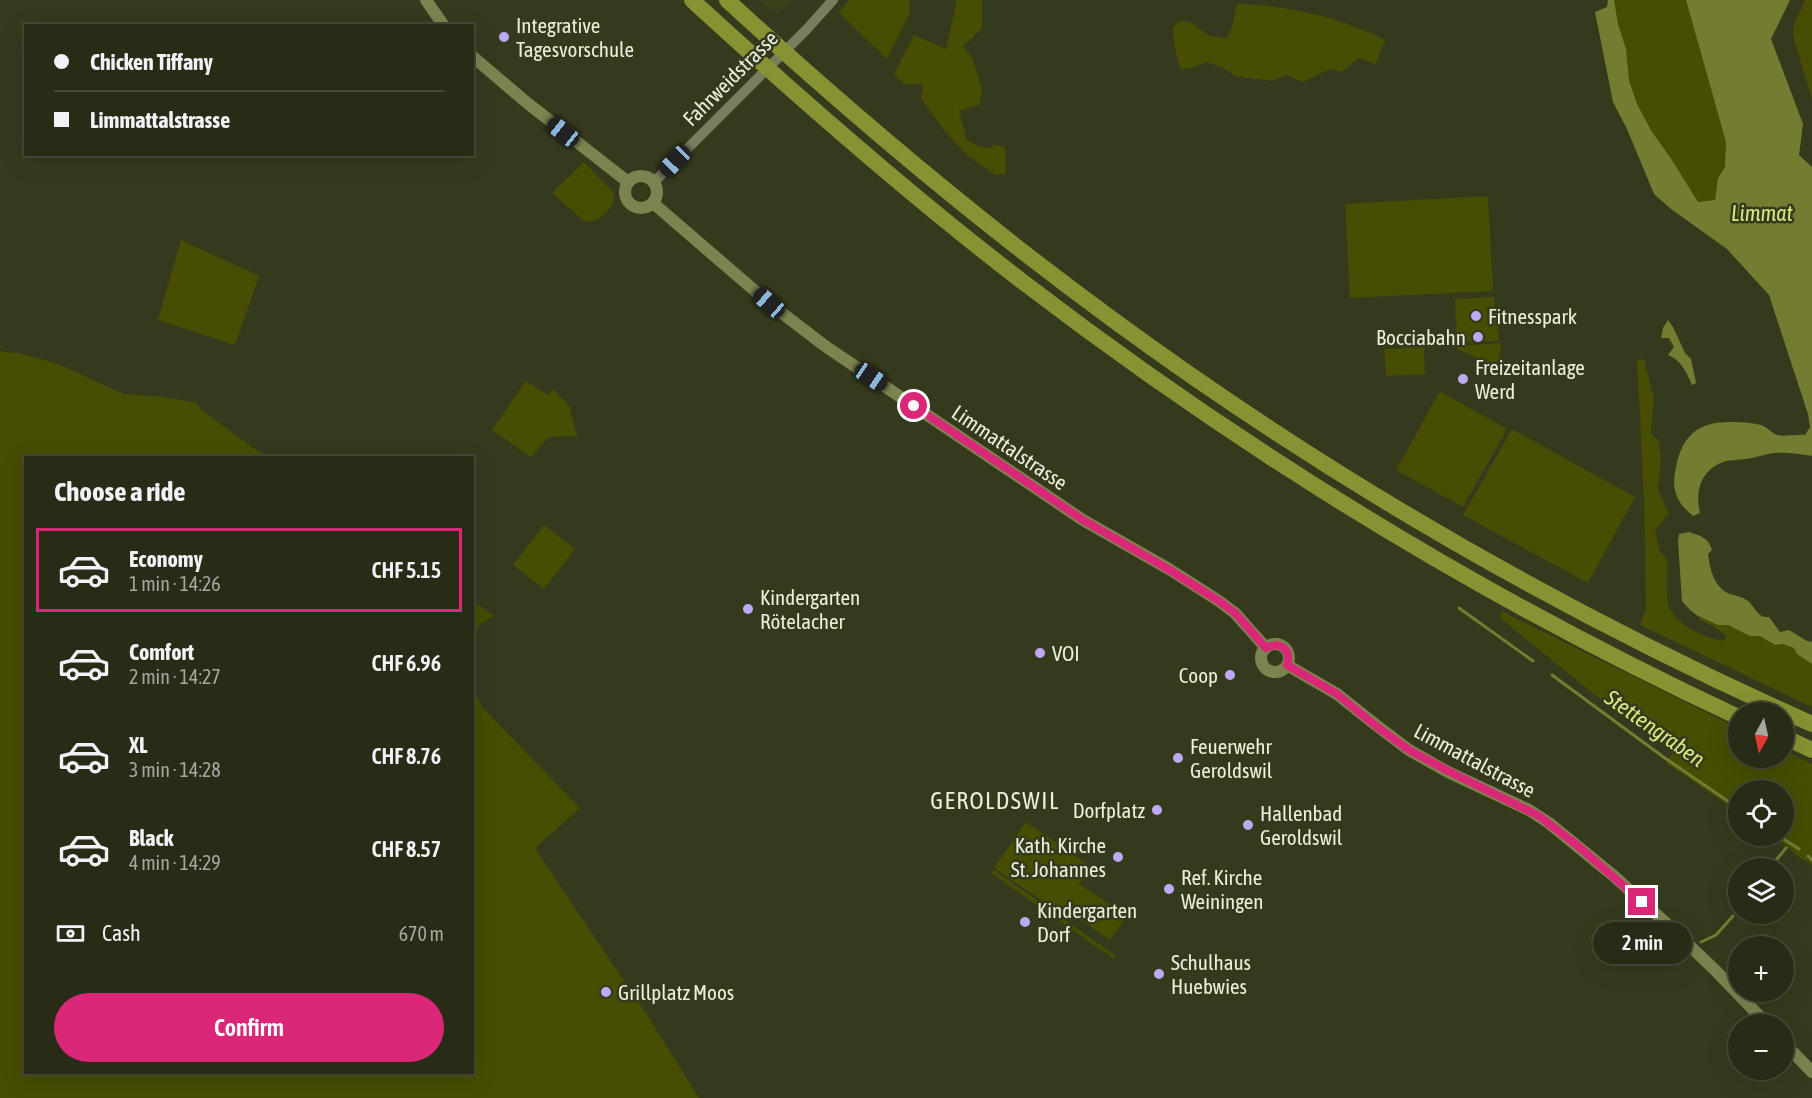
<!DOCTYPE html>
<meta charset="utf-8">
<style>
body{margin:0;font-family:"Asap Condensed",sans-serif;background:#343823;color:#f1f3f6;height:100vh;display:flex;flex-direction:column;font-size:22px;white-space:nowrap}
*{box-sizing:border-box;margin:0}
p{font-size:20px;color:#a5a7a1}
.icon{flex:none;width:33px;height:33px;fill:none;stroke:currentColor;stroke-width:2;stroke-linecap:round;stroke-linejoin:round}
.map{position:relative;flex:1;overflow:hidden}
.panel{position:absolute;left:24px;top:456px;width:450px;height:618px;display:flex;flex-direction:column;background:#282c16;border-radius:0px;box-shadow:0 6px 24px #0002,0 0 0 2px #444835}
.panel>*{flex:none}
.top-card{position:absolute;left:24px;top:24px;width:450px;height:132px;border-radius:0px;box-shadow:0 6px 24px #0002,0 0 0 2px #444835;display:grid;align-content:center;height:132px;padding:0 30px;background:#282c16}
.needle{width:39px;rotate:188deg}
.tools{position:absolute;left:1728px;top:702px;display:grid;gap:12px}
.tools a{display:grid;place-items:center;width:66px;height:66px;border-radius:50%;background:#282c16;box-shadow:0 6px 24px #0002,0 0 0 2px #444835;font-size:30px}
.end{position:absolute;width:27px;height:27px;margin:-14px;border:8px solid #db2777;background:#fff;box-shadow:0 0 0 3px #fff}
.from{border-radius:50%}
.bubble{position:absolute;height:42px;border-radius:21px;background:#282c16;box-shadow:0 6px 24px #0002,0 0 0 2px #444835;font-size:20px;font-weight:600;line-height:42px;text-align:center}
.car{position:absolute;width:18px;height:36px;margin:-18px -9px;border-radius:8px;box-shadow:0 0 4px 2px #0007;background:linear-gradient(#222 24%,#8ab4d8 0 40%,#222 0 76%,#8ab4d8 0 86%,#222 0)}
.top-card b{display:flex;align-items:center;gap:21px;height:57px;font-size:22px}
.top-card b+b{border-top:2px solid #444835}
.top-card i{width:15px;height:15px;background:#f1f3f6}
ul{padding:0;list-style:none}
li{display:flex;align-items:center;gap:18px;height:84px;margin:0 12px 9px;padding:0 18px;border:3px solid transparent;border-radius:0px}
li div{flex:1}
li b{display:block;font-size:22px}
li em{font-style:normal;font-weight:600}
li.active{border-color:#db2777}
li>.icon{width:54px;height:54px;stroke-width:1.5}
h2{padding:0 30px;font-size:27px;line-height:72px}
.pay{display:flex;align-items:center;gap:15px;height:66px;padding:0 30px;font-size:22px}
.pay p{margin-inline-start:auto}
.cta{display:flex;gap:12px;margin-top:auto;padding:12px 30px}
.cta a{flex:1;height:69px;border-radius:36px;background:#db2777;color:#fff;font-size:24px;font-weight:600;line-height:69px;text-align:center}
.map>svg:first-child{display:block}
</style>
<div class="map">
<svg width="1812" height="1098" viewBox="0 0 1812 1098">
<rect width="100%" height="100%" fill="#363a1d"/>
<path fill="#3b401b" d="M760,0H790L778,15Z"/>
<path fill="#474d03" d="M849,0H909V15L887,59L839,13Z
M957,0H982V28L963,47L972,57L982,90L979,105L959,111L967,140L980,147L991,148L994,144L1005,148L1006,174L995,175L967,155L942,128L921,98L923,84H904L894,74L914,35L946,49Z
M1614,0H1686L1726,142L1725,167L1718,178L1715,200L1697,202L1670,157L1652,132L1637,104L1629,80L1626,49L1618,24Z
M1805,0H1812V99L1793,36L1794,25Z
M1237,4C1288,5 1339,17 1385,40L1376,64L1359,58L1342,72L1330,69L1303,82L1286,75L1272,81L1235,76L1224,68L1206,62L1192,68L1180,69L1174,44L1173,27L1181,20L1192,23L1209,36L1227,38L1233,24Z
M584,162L614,193C615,208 600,224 584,221L552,193Z
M1488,196L1493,291L1350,298L1345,204Z
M181,240L259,276L235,345L158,320Z
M1494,297L1499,341L1457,343L1455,299Z
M1501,343L1498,374H1492L1476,365L1477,358L1457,349L1458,346Z
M1424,347L1425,374L1386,376L1384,349Z
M0,351L22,354L58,364L124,394L164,397L197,403L200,409L266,457L26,458V1072H472L473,690L482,707L580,808L535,848L651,1021L699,1098H0Z
M1644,359L1654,399L1651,433L1659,441L1661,459L1658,490L1669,513L1655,531L1660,552L1667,560C1668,569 1666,601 1669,607C1680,628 1704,637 1724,641L1726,636L1712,625L1699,620L1700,617L1718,625H1727L1741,630L1750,636H1760L1775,645L1782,644L1794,648L1797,654L1812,664V707L1640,625L1646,609L1644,496L1637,360Z
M526,381L548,395L553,389L569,406L577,436L549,437L531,457L492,430Z
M1440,391L1507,429L1463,507L1396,470Z
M1512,429L1635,497L1588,583L1463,515Z
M544,525L575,549L544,589L513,565Z
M473,601L494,616L480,624L477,629L473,662Z
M1501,611L1738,728V758H1784V750L1812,764V865L1799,857L1773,836H1784V790H1738V812L1666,763L1673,752L1595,695L1501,619Z
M1026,822L1091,867L1079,884L1127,916L1110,940L1063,908L1059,912L994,868Z
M994,870L1116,956L1114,959L991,873Z"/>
<path fill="#747c32" d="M1608,0H1614L1618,24L1626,49L1629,80L1637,104L1652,132L1670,157L1698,202L1715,200L1718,178L1725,167L1726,142L1686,0H1790L1771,39L1803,124L1799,155L1812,167V456C1799,454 1787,452 1774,453C1765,454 1755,458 1746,459C1739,460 1729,460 1723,462C1700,471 1695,492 1700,513L1693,516C1676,502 1671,489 1676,467C1683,433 1700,421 1734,422C1743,422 1753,423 1761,425C1767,427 1772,433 1777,435C1784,437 1797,434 1805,435L1810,427L1808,414L1769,295L1727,249L1671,209L1654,194L1627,129L1613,102L1595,12L1607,7Z
M1668,320L1673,327L1685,353L1691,359L1696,383L1692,385C1687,373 1681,360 1668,355L1674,347L1669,338H1661L1663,328Z
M1689,532C1699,535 1709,538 1712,550L1708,554C1710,569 1714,588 1730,594C1737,596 1743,597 1748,601C1756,608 1757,618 1769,617L1780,632L1789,630L1807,641L1812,642V664L1797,654L1794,648L1783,644L1775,645L1760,636H1750L1728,625H1718L1698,616L1690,610L1682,601L1678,541L1679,534Z"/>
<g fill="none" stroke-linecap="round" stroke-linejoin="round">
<path stroke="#747c32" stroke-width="3" d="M1459,608L1533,661
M1552,675L1662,756L1738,808
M1779,836L1799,849
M1808,856L1812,860
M1767,868L1773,864L1786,848
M1701,942L1716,935L1733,916"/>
<path stroke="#787d5d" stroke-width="10" d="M653,183L807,29L833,0"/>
<path stroke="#7d8350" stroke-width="12" d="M426,0L444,26
M472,56L526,102L628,182
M625 192a16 16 0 1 1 32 0a16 16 0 1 1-32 0Z
M653,203L769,303L825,346L1083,520L1169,569L1219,601L1235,613L1266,648
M1261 658a14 14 0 1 1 28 0a14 14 0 1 1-28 0Z
M1287,665L1337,694L1376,725L1409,750L1448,772L1529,810L1549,823L1615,877L1669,926L1716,971L1767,1024
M1784,1043L1812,1072"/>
<path stroke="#889233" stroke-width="16" d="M692,0C799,98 908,194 1023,282C1245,452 1485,599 1738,717
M727,0C850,113 978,221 1112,319C1330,479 1565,614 1812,724
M1784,737L1812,750"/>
</g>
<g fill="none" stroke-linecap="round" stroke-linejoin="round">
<path stroke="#db2777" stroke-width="8" d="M914,406L1083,520L1168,569L1219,601L1235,613L1266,648C1280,640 1292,650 1287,665L1337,694L1376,726L1409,750L1448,771L1539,816L1578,846L1642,902"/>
</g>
<g fill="#bea9f4" stroke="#363a1d" stroke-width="2">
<circle cx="504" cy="37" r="6"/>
<circle cx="1476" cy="316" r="6"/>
<circle cx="1478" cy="337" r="6"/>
<circle cx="1463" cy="379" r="6"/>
<circle cx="748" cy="609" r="6"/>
<circle cx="1040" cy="653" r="6"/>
<circle cx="1230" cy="675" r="6"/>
<circle cx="1178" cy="758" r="6"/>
<circle cx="1157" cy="810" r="6"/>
<circle cx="1248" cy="825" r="6"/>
<circle cx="1118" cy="857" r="6"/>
<circle cx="1169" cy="889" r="6"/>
<circle cx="1025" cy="922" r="6"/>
<circle cx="1159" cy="974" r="6"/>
<circle cx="606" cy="992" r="6"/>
</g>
<g text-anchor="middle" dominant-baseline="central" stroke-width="5" stroke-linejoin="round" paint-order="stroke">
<g font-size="21" fill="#ecefde" stroke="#363a1d" text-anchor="start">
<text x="516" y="25">Integrative<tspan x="516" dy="24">Tagesvorschule</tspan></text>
<text x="1488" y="316">Fitnesspark</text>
<text x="1466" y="337" text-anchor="end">Bocciabahn</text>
<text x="1475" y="367">Freizeitanlage<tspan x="1475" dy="24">Werd</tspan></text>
<text x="760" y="597">Kindergarten<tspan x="760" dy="24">Rötelacher</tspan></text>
<text x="1052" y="653">VOI</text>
<text x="1218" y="675" text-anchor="end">Coop</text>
<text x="1190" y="746">Feuerwehr<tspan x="1190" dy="24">Geroldswil</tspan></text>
<text x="1145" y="810" text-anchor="end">Dorfplatz</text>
<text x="1260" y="813">Hallenbad<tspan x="1260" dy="24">Geroldswil</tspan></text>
<text x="1106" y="845" text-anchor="end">Kath. Kirche<tspan x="1106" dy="24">St. Johannes</tspan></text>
<text x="1181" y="877">Ref. Kirche<tspan x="1181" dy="24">Weiningen</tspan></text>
<text x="1037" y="910">Kindergarten<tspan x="1037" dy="24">Dorf</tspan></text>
<text x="1171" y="962">Schulhaus<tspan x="1171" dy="24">Huebwies</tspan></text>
<text x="618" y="992">Grillplatz Moos</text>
</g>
<g font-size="21" fill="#ecefde" stroke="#363a1d">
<text transform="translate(730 78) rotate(-45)">Fahrweidstrasse</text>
<text transform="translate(1010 447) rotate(34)">Limmattalstrasse</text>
<text transform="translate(1475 760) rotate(28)">Limmattalstrasse</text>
</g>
<g font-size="22" font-style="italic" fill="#dbe881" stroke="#363a1d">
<text x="1762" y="213">Limmat</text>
<text transform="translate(1655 728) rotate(35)">Stettengraben</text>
</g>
<g font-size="24" letter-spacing="1.5" fill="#ecefde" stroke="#363a1d">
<text x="995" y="800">GEROLDSWIL</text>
</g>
</g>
</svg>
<div class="tools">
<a><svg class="needle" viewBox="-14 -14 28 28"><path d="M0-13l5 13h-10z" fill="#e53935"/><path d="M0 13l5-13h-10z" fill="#a5a7a1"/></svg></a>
<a><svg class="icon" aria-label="locate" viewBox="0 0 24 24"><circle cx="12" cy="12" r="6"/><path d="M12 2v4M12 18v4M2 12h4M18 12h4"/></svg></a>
<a><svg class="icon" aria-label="layers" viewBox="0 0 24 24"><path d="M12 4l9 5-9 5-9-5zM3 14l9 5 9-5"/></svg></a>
<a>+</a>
<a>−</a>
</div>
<i class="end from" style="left:914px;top:406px"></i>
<i class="end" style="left:1642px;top:902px"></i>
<div class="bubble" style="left:1593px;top:922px;width:99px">2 min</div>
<i class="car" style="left:563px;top:132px;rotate:309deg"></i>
<i class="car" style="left:675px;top:161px;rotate:224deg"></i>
<i class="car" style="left:769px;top:303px;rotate:311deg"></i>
<i class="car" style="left:871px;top:377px;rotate:124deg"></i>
<div class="top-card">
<b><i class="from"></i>Chicken Tiffany</b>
<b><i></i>Limmattalstrasse</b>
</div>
<section class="panel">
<h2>Choose a ride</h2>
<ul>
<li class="active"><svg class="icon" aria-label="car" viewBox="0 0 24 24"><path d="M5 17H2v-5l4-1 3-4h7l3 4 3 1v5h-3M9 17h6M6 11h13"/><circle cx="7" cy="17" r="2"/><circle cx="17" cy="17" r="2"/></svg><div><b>Economy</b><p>1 min · 14:26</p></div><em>CHF 5.15</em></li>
<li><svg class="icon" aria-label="car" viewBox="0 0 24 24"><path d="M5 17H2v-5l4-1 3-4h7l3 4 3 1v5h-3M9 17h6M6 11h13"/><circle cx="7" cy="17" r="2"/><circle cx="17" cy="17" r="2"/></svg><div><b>Comfort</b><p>2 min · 14:27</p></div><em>CHF 6.96</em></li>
<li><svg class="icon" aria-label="car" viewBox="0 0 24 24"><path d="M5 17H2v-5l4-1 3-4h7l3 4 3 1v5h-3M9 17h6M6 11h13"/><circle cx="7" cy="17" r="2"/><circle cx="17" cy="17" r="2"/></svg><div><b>XL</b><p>3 min · 14:28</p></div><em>CHF 8.76</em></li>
<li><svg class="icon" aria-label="car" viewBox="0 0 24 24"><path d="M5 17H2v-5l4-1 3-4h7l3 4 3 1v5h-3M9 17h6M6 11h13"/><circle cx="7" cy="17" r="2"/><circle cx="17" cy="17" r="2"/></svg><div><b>Black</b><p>4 min · 14:29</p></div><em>CHF 8.57</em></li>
</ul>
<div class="pay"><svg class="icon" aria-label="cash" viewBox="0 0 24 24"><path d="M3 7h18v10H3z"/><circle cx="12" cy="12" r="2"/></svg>Cash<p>670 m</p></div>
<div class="cta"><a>Confirm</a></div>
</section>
</div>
